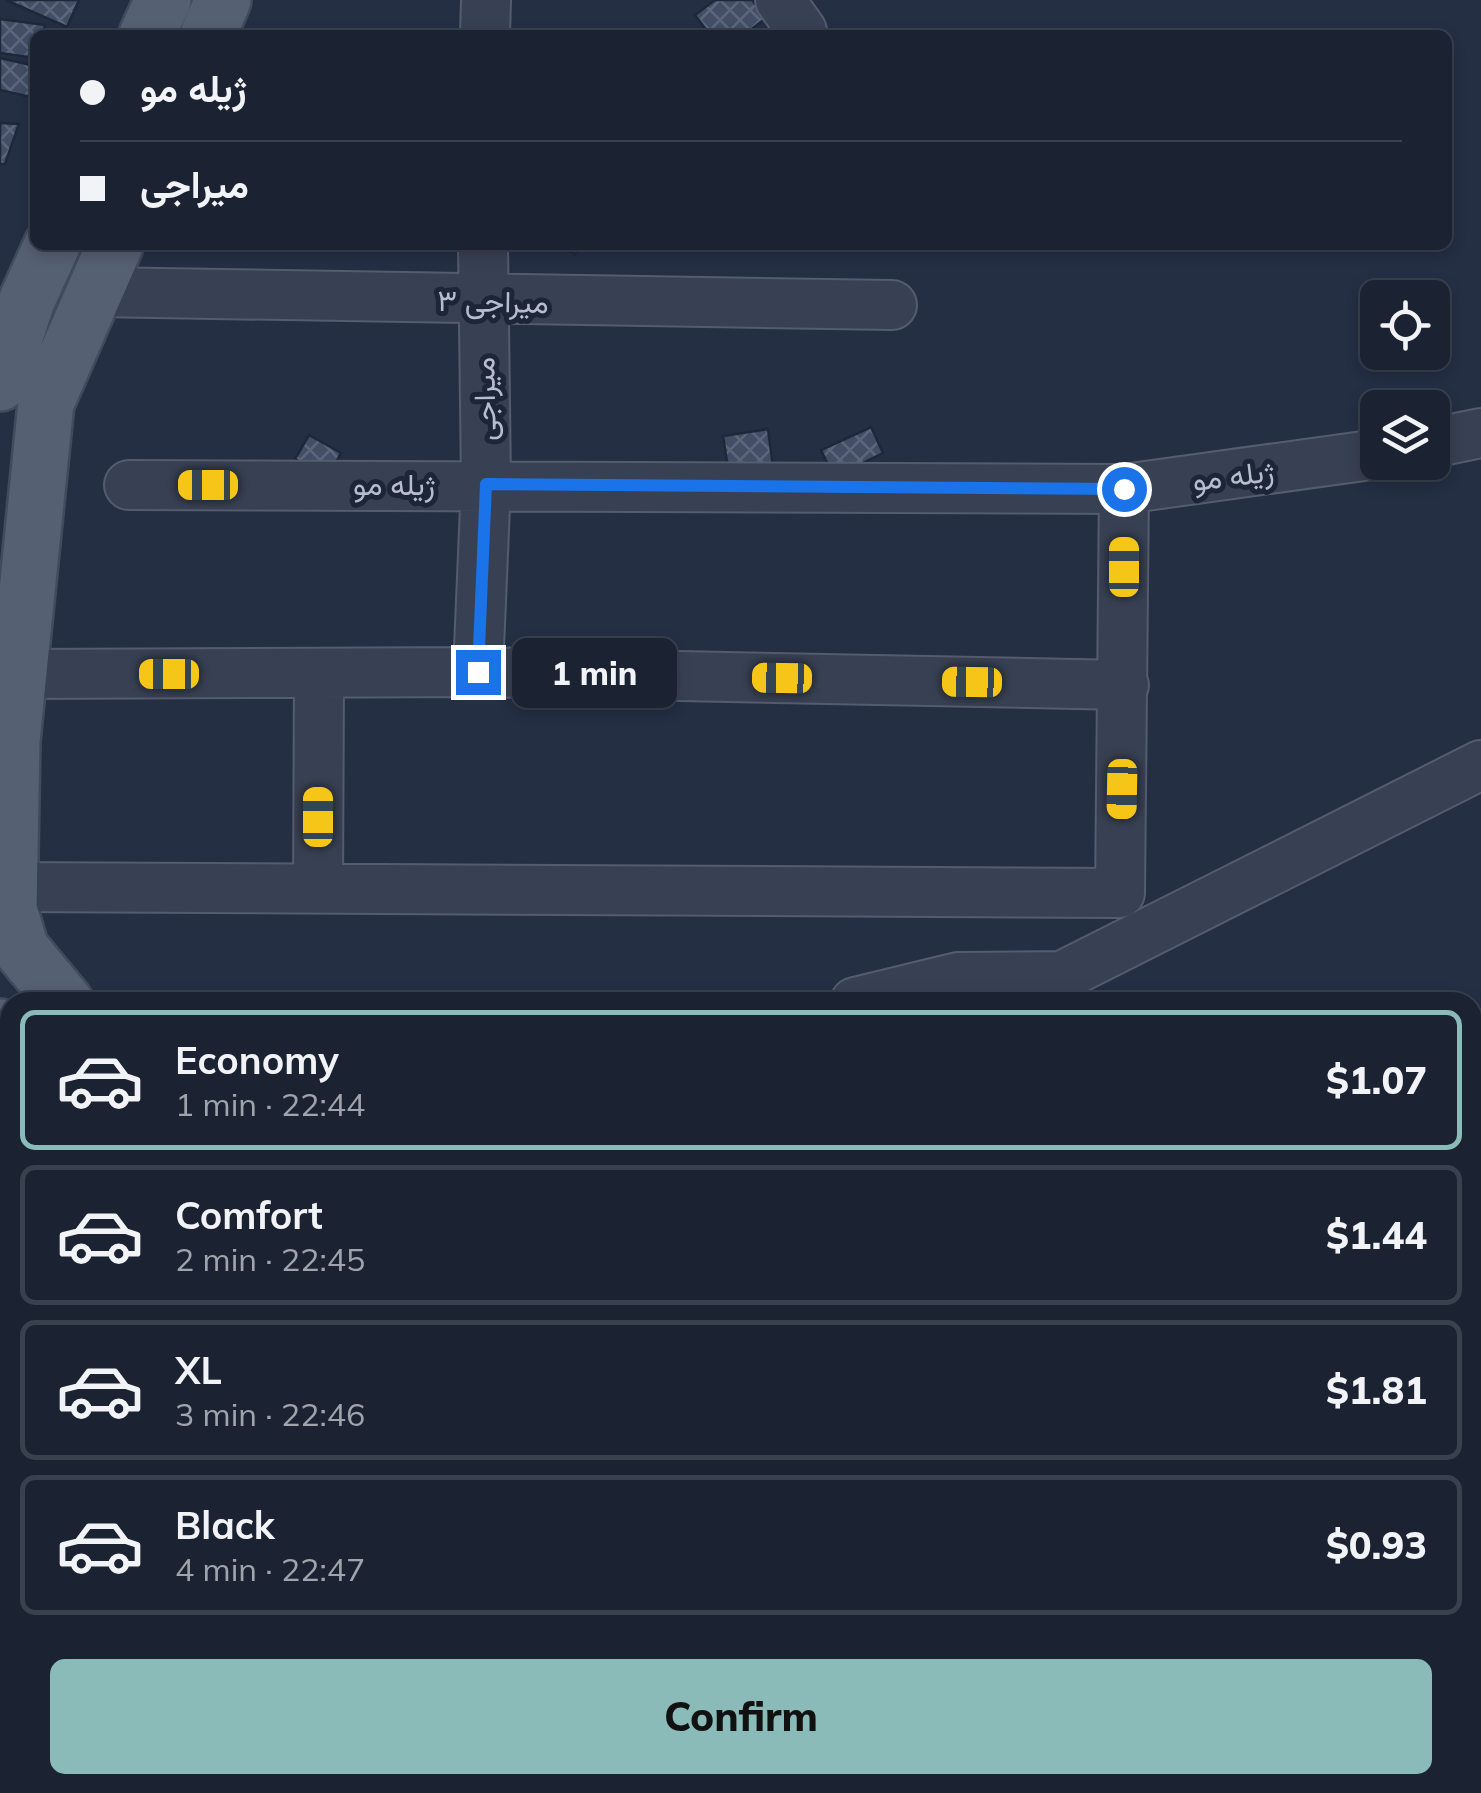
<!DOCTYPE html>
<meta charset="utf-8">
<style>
body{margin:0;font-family:Mulish,Vazirmatn,sans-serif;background:#282f3f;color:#f1f3f6;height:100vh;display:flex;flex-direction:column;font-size:38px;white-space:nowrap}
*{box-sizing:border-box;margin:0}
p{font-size:32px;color:#a0a4ac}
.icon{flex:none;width:55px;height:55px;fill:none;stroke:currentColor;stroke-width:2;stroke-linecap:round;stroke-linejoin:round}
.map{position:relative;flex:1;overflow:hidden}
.details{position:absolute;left:0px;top:992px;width:1482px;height:802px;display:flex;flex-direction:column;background:#1b2333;border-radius:30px 30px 0 0;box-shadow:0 5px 15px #0003,0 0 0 2px #39404e}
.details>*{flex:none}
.top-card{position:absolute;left:30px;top:30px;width:1422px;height:220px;border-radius:15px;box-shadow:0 5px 15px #0003,0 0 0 2px #39404e;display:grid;align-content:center;height:220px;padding:0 50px;background:#1b2333}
.buttons{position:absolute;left:1360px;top:280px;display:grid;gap:20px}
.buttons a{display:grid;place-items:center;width:90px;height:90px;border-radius:15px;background:#1b2333;box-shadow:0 5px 15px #0003,0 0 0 2px #39404e;font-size:50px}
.end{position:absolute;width:45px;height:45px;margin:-22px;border:12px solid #1a73e8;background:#fff;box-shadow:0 0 0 5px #fff}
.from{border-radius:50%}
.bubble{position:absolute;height:70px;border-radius:15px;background:#1b2333;box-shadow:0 5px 15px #0003,0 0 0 2px #39404e;font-size:32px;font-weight:800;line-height:70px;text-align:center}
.car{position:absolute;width:30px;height:60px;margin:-30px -15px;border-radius:12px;box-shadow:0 0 8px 2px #0007;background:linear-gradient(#f5c518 24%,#345 0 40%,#f5c518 0 76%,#345 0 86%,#f5c518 0)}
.top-card b{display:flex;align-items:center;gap:35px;height:95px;font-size:38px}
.top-card b+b{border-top:2px solid #39404e}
.top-card i{width:25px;height:25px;background:#f1f3f6}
ul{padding:18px 0 0;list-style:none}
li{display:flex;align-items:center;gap:30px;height:140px;margin:0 20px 15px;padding:0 30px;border:5px solid #39404e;border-radius:15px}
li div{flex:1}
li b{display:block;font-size:38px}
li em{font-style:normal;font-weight:800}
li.on{border-color:#8bbbb9}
li>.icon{width:90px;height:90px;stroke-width:1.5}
.button{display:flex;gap:20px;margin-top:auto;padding:20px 50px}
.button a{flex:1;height:115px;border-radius:15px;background:#8bbbb9;color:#111;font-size:40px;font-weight:800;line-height:115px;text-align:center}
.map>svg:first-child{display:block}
</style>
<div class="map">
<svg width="1481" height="1793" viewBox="0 0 1481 1793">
<defs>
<pattern id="building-cross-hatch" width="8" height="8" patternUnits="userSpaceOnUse" patternTransform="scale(2.5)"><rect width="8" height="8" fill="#424e66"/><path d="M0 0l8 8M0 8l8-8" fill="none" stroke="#5b667b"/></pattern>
</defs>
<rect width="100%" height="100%" fill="#242f44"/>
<path fill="url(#building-cross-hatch)" stroke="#1f283b" stroke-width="2.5" d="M6,0H79L67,27Z
M715,0H752L766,18L744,35H710L695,15Z
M0,19L45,25L43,35H35V58L0,53Z
M0,58L35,66V98L0,90Z
M0,123L19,124L5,164H0Z
M557,245H580L575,254Z
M871,427L883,453L834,477L821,450Z
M768,429L774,474L730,481L723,436Z
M309,435L341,453L328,477L295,459Z
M0,1181L10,1182L2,1239H0Z
M1481,1707V1742L1472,1743V1708Z
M537,1785H584V1793H536Z
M757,1785H799V1793H757Z
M944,1785H983L984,1790L946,1793Z
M1098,1785H1145L1146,1793H1099Z
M1238,1785H1281L1282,1793H1239Z"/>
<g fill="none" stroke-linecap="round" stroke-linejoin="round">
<defs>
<path id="minor" d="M780,0L802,31
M485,35L486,0
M95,292L892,305
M1432,443L1481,433
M129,485L1124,489L1378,454
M478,672L486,483L483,245
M19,674L478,672L1124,685
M8,887L1120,893L1124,489
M318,888L319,675
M855,1002L958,977L1062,976L1481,765
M1472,1667H1481
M1472,1776H1481
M601,1793V1785
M1332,1793L1390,1785"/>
<path id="major" d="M147,35L163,0
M208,35L223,0
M0,383L27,300L52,245
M65,1002L21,949L9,909L12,741L46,403L115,245
M0,1027L10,1035
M0,1762L10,1763
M240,1785L263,1787"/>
</defs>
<use href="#minor" stroke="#545c6e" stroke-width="52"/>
<use href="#major" stroke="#424a5d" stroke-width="60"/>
<use href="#minor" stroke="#384153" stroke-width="48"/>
<use href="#major" stroke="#566073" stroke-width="55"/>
</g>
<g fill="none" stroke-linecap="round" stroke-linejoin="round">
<path stroke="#1a73e8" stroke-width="12" d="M478,672L486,484L1124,489"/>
</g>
<g text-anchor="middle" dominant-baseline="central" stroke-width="10" stroke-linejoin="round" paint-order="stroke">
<g font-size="30" fill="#b6bdcd" stroke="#1d2639">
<text transform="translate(493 301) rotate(1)">میراجی ۳</text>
<text transform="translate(484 399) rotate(-91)">میراجی</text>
<text transform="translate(1233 475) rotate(-7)">ژیله مو</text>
<text x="394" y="484">ژیله مو</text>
</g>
</g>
</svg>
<div class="buttons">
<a><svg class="icon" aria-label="locate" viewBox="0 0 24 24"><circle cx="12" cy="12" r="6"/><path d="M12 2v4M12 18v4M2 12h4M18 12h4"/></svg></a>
<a><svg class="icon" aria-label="layers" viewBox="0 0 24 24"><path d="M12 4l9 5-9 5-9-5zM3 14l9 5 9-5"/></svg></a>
</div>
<i class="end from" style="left:1124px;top:489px"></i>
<i class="end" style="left:478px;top:672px"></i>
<div class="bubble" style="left:512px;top:638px;width:165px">1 min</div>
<i class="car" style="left:208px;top:485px;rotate:270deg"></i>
<i class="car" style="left:1124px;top:567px;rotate:0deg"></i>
<i class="car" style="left:169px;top:674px;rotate:270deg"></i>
<i class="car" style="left:782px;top:678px;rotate:271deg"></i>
<i class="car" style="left:972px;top:682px;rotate:271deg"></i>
<i class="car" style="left:1122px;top:789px;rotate:181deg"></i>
<i class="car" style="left:318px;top:817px;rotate:0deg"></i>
<div class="top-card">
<b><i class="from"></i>ژیله مو</b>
<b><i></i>میراجی</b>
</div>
<section class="details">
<ul>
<li class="on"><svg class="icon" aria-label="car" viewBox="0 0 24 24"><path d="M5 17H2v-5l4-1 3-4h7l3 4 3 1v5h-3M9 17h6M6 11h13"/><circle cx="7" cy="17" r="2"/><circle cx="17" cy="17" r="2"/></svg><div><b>Economy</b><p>1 min · 22:44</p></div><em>$1.07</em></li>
<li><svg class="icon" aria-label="car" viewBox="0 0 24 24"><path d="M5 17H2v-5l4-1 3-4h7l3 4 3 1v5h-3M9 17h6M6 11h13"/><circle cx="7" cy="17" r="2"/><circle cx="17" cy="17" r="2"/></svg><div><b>Comfort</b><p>2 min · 22:45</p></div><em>$1.44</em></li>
<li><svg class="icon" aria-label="car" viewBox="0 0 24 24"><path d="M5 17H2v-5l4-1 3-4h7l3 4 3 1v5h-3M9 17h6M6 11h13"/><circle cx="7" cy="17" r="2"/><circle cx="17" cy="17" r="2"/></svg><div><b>XL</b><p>3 min · 22:46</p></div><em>$1.81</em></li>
<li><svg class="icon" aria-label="car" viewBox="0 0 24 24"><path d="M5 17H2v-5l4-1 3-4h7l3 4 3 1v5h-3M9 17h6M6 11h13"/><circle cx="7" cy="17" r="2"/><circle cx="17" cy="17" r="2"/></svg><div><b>Black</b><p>4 min · 22:47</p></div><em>$0.93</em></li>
</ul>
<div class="button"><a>Confirm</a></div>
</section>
</div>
